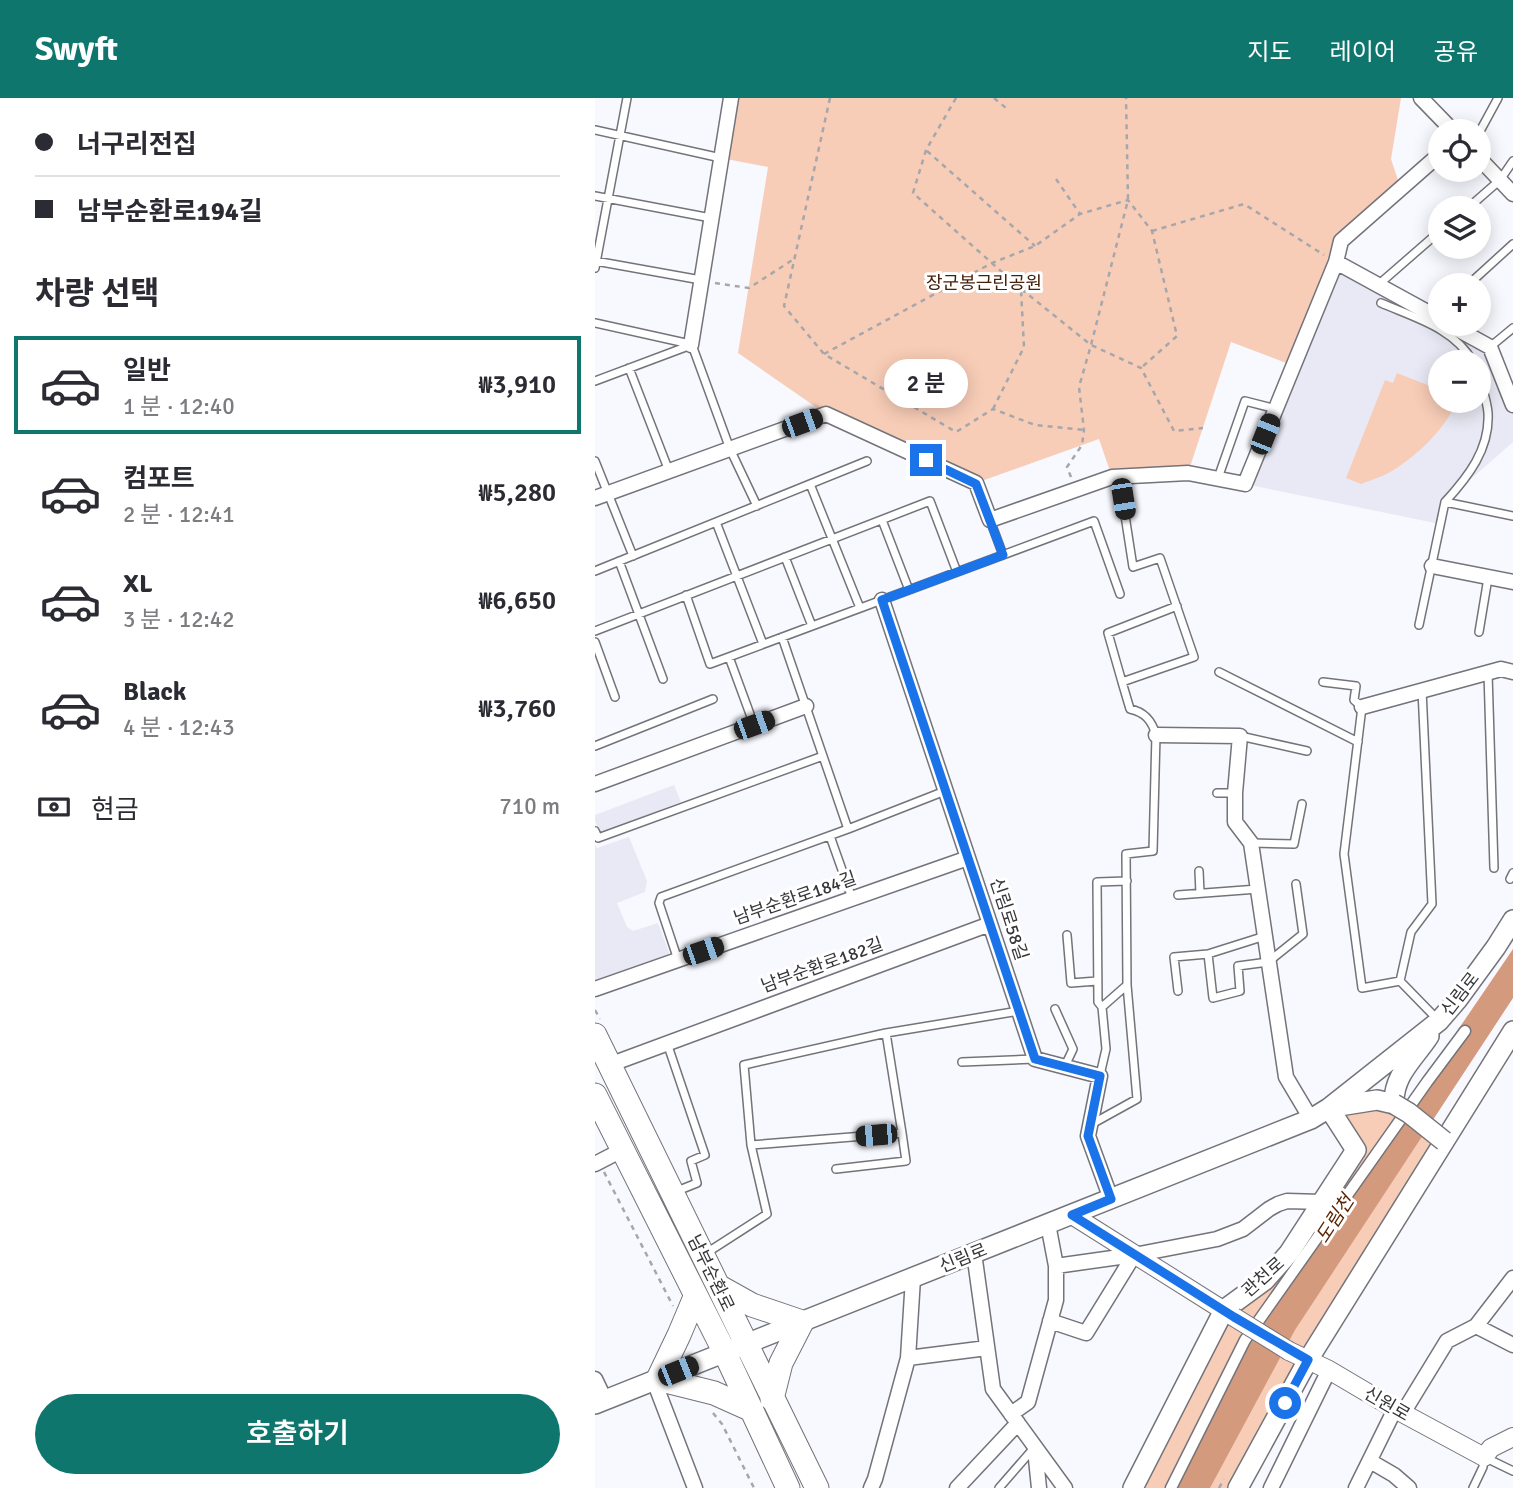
<!DOCTYPE html>
<html lang="ko">
<meta charset="utf-8">
<style>
body{margin:0;font-family:Signika,"Noto Sans KR",sans-serif;background:#f7f7f7;color:#2b2b33;height:100vh;display:flex;flex-direction:column;font-size:26px;white-space:nowrap}
*{box-sizing:border-box;margin:0}
p{font-size:23px;color:#7c7c81}
.icon{flex:none;width:38px;height:38px;fill:none;stroke:currentColor;stroke-width:2;stroke-linecap:round;stroke-linejoin:round}
.map{position:relative;flex:1;overflow:hidden}
.panel{display:flex;flex-direction:column;background:#fff;width:595px}
.panel>*{flex:none}
.banner{display:grid;align-content:center;height:154px;padding:0 35px;background:#fff}
.controls{position:absolute;left:833px;top:21px;display:grid;gap:14px}
.controls a{display:grid;place-items:center;width:63px;height:63px;border-radius:50%;background:#fff;box-shadow:0 4px 18px #0003;font-size:35px}
.end{position:absolute;width:32px;height:32px;margin:-16px;border:9px solid #1a73e8;background:#fff;box-shadow:0 0 0 4px #fff}
.from{border-radius:50%}
.bubble{position:absolute;height:49px;border-radius:24px;background:#fff;box-shadow:0 4px 18px #0003;font-size:23px;font-weight:600;line-height:49px;text-align:center}
.car{position:absolute;width:21px;height:42px;margin:-21px -10px;border-radius:9px;box-shadow:0 0 5px 2px #0007;background:linear-gradient(#222 24%,#8ab4d8 0 40%,#222 0 76%,#8ab4d8 0 86%,#222 0)}
.banner b{display:flex;align-items:center;gap:24px;height:66px;font-size:26px}
.banner b+b{border-top:2px solid #e1e1e2}
.banner i{width:18px;height:18px;background:#2b2b33}
ul{padding:0;list-style:none}
li{display:flex;align-items:center;gap:21px;height:98px;margin:0 14px 10px;padding:0 21px;border:4px solid transparent;border-radius:0px}
li div{flex:1}
li b{display:block;font-size:26px}
li em{font-style:normal;font-weight:600}
li.active{border-color:#0f766e}
li>.icon{width:63px;height:63px;stroke-width:1.5}
h2{padding:0 35px;font-size:32px;line-height:84px}
.pay{display:flex;align-items:center;gap:18px;height:77px;padding:0 35px;font-size:26px}
.pay p{margin-inline-start:auto}
.button{display:flex;gap:14px;margin-top:auto;padding:14px 35px}
.button a{flex:1;height:80px;border-radius:42px;background:#0f766e;color:#fff;font-size:28px;font-weight:600;line-height:80px;text-align:center}
header{display:flex;align-items:center;gap:42px;box-sizing:border-box;height:98px;padding:0 35px;background:#0f766e;color:#fff}
header strong{font-size:33px}
nav{display:flex;gap:38px;margin-inline-start:auto;font-size:24px}
main{display:flex;flex:1;min-height:0}
.map>svg:first-child{display:block}
</style>
<header>
<strong>Swyft</strong>
<nav><a>지도</a><a>레이어</a><a>공유</a></nav>
</header>
<main>
<section class="panel">
<div class="banner">
<b><i class="from"></i>너구리전집</b>
<b><i></i>남부순환로194길</b>
</div>
<h2>차량 선택</h2>
<ul>
<li class="active"><svg class="icon" aria-label="car" viewBox="0 0 24 24"><path d="M5 17H2v-5l4-1 3-4h7l3 4 3 1v5h-3M9 17h6M6 11h13"/><circle cx="7" cy="17" r="2"/><circle cx="17" cy="17" r="2"/></svg><div><b>일반</b><p>1 분 · 12:40</p></div><em>₩3,910</em></li>
<li><svg class="icon" aria-label="car" viewBox="0 0 24 24"><path d="M5 17H2v-5l4-1 3-4h7l3 4 3 1v5h-3M9 17h6M6 11h13"/><circle cx="7" cy="17" r="2"/><circle cx="17" cy="17" r="2"/></svg><div><b>컴포트</b><p>2 분 · 12:41</p></div><em>₩5,280</em></li>
<li><svg class="icon" aria-label="car" viewBox="0 0 24 24"><path d="M5 17H2v-5l4-1 3-4h7l3 4 3 1v5h-3M9 17h6M6 11h13"/><circle cx="7" cy="17" r="2"/><circle cx="17" cy="17" r="2"/></svg><div><b>XL</b><p>3 분 · 12:42</p></div><em>₩6,650</em></li>
<li><svg class="icon" aria-label="car" viewBox="0 0 24 24"><path d="M5 17H2v-5l4-1 3-4h7l3 4 3 1v5h-3M9 17h6M6 11h13"/><circle cx="7" cy="17" r="2"/><circle cx="17" cy="17" r="2"/></svg><div><b>Black</b><p>4 분 · 12:43</p></div><em>₩3,760</em></li>
</ul>
<div class="pay"><svg class="icon" aria-label="cash" viewBox="0 0 24 24"><path d="M3 7h18v10H3z"/><circle cx="12" cy="12" r="2"/></svg>현금<p>710 m</p></div>
<div class="button"><a>호출하기</a></div>
</section>
<div class="map">
<svg width="918" height="1390" viewBox="0 0 918 1390">
<rect width="100%" height="100%" fill="#f8f8ff"/>
<path fill="#e8e9f4" fill-rule="evenodd" d="M741,164L895,249L918,307V344L850,404L845,426L650,386ZM845,264H884V303H845Z
M79,687L86,704L5,735L0,723V717Z
M34,739L52,783L50,794L22,805L32,829L38,833L63,825L76,860L0,884V747L2,750Z"/>
<path fill="#f8cdb7" d="M136,0H806L796,61L806,91L746,143L699,268L636,244L593,375L517,379L504,341L381,385L231,316L143,255L173,69L126,60Z
M802,275L845,292V303H862C850,331 823,357 797,373C787,379 776,382 766,386L751,380L790,282L798,285Z
M780,1006L804,1012L845,1044L640,1390H544L628,1226L765,1052L740,1014Z"/>
<path fill="#d49a7d" d="M918,851V900L700,1232L615,1390H572L653,1240Z"/>
<g fill="none" stroke-linecap="round" stroke-linejoin="round">
<defs>
<path id="service" d="M0,32L126,60
M884,35L903,0
M0,98L116,120
M873,110L905,82L918,63
M0,163L106,182
M0,170L32,0
M783,187L845,133
M873,187L918,146
M786,205C818,219 860,230 878,264
M0,225L95,246
M97,247L135,351L162,408
M895,249L918,230
M34,270L74,373
M0,283L96,247
M0,363L38,458
M623,380L650,303L681,311
M215,386L265,510
M850,404C873,379 895,351 893,315C892,302 887,290 884,277
M287,422L314,492
M395,422L408,457
M121,424L168,546
M190,459L217,528
M24,463L68,581
M0,473L272,363
M91,497L115,566L499,423L525,496
M824,527L850,404L918,418
M0,533L335,403L362,474
M884,534L893,480
M0,544L20,599
M134,559L159,627
M624,574L763,644
M893,575L899,770
M527,584L513,535L582,508
M728,584L761,588L759,602L767,609L749,756L767,890L805,883
M827,592L837,806L816,834L805,883L843,922
M645,638L712,653
M0,648L118,601
M622,695H640
M253,731L350,693
M0,733L3,740L228,658
M235,738L257,800
M657,745L699,746L707,706
M604,773L605,795
M915,781L918,775
M583,797L663,791
M472,837L476,885L502,883
M613,856L618,900L645,893L643,868L673,864L708,836L701,786
M83,862L64,805L66,799L253,731L187,539
M583,893L579,859L613,856L670,838
M507,909L503,904L502,784L532,783
M460,911L478,951L470,968
M72,945L110,1057L96,1063L102,1085L82,1093
M367,964L440,961
M505,977L511,951L507,909L532,887L531,756L558,753L561,637C557,623 550,614 535,611L527,584L599,559L565,460L538,469L524,379
M495,1027L542,1001L532,887
M156,1047L307,1035L291,935
M241,1071L311,1063L307,1035
M114,1155L113,1154L172,1116L156,1047L149,967L291,935L424,913
M404,1390L438,1351
M878,1390L888,1369L889,1359L918,1373"/>
<path id="pedestrian" d="M576,1390L650,1242L832,984L870,933"/>
<path id="minor" d="M826,0L858,33
M845,56L746,143L741,164L845,221
M884,60L918,96
M853,226L895,249L918,307
M96,247L136,0
M0,400L231,316L381,385L395,422L517,379L593,375L650,386L741,164
M837,468L918,484
M287,502L440,961L505,978L493,1038L516,1101
M767,609L906,571L918,574
M561,637L645,638L640,695V724L656,745L691,979L716,1021
M0,686L211,608
M0,891L373,760
M22,964L395,826
M0,1066L27,1052
M379,1155L398,1291L470,1390
M461,1168L539,1157L622,1141L648,1131L674,1111L683,1106L692,1103L727,1104
M455,1223L491,1235L539,1157
M881,1228L918,1247
M313,1260L392,1250
M0,1281L10,1302
M59,1283L100,1390
M808,1315L852,1243L881,1228L918,1180
M416,1316L433,1304L461,1202V1168L453,1126
M440,1351L444,1390
M775,1363L799,1377L814,1390
M276,1390L280,1381L313,1260L318,1180
M362,1390L423,1325
M676,1390L734,1272
M761,1390L800,1311"/>
<path id="tertiary" d="M477,1117L639,1219
M694,1253L734,1272L800,1311L889,1359L896,1350L918,1339"/>
<path id="secondary" d="M738,1009L782,1002L799,1006C798,977 819,961 834,938
M0,1306L716,1021L734,1010L844,923L863,901L901,849L918,822
M538,1390L629,1212L670,1182L694,1155L761,1052L734,1010
M643,1390L713,1262L918,933"/>
<path id="primary" d="M0,937L222,1390
M0,997L130,1255L193,1390
M123,1188L157,1207L207,1224L186,1265L177,1301
M100,1199L84,1237L63,1281L119,1295L157,1312"/>
</defs>
<use href="#service" stroke="#73737a" stroke-width="10"/>
<use href="#pedestrian" stroke="#73737a" stroke-width="13"/>
<use href="#minor" stroke="#73737a" stroke-width="17"/>
<use href="#tertiary" stroke="#73737a" stroke-width="20"/>
<use href="#secondary" stroke="#73737a" stroke-width="22"/>
<use href="#primary" stroke="#73737a" stroke-width="25"/>
<path stroke="#a6a6ab" stroke-width="2.5" stroke-dasharray="5 5" stroke-linecap="butt" d="M235,0L189,208L229,256L361,334L398,311L440,327L489,332
M361,0L331,52L318,95L425,190L496,247L546,270L579,333L608,330
M399,0L411,10
M332,53L440,148
M461,81L485,116
M557,133L649,106L729,157
M120,185L154,190L199,161
M229,256L397,165L440,148L485,116L533,102L557,133L582,238L546,270
M398,311L429,249L426,192
M476,379L472,369L487,347L489,332L484,289L496,247L533,102L531,0
M0,912L5,921
M9,1074L78,1208
M118,1315L127,1326L159,1390
M624,1390L629,1381"/>
<use href="#service" stroke="#fff" stroke-width="7"/>
<use href="#pedestrian" stroke="#fff" stroke-width="10"/>
<use href="#minor" stroke="#fff" stroke-width="14"/>
<use href="#tertiary" stroke="#fff" stroke-width="18"/>
<use href="#secondary" stroke="#fff" stroke-width="19"/>
<use href="#primary" stroke="#fff" stroke-width="23"/>
<defs>
<path id="tertiary-bridge" d="M639,1219L694,1253"/>
<path id="secondary-bridge" d="M799,1006L814,1015L849,1043"/>
</defs>
<use href="#tertiary-bridge" stroke="#73737a" stroke-width="20" stroke-linecap="butt"/>
<use href="#secondary-bridge" stroke="#73737a" stroke-width="22" stroke-linecap="butt"/>
<use href="#tertiary-bridge" stroke="#fff" stroke-width="18"/>
<use href="#secondary-bridge" stroke="#fff" stroke-width="19"/>
</g>
<g fill="none" stroke-linecap="round" stroke-linejoin="round">
<path stroke="#1a73e8" stroke-width="9" d="M331,362L381,386L408,457L287,502L440,961L505,978L493,1038L516,1101L477,1117L639,1219L713,1262L690,1305"/>
</g>
<g text-anchor="middle" dominant-baseline="central" stroke-width="6" stroke-linejoin="round" paint-order="stroke">
<g font-size="18" fill="#45200a" stroke="#fff">
<text x="389" y="185">장군봉근린공원</text>
</g>
<g font-size="18" fill="#37373a" stroke="#fff">
<text transform="translate(200 800) rotate(-19)">남부순환로184길</text>
<text transform="translate(414 821) rotate(72)">신림로58길</text>
<text transform="translate(227 867) rotate(-20)">남부순환로182길</text>
<text transform="translate(865 896) rotate(-52)">신림로</text>
<text transform="translate(368 1160) rotate(-22)">신림로</text>
<text transform="translate(116 1175) rotate(64)">남부순환로</text>
<text transform="translate(668 1179) rotate(-42)">관천로</text>
<text transform="translate(792 1306) rotate(30)">신원로</text>
</g>
<g font-size="19" font-style="italic" fill="#592402" stroke="#fff">
<text transform="translate(740 1121) rotate(-57)">도림천</text>
</g>
</g>
</svg>
<div class="controls">
<a><svg class="icon" aria-label="locate" viewBox="0 0 24 24"><circle cx="12" cy="12" r="6"/><path d="M12 2v4M12 18v4M2 12h4M18 12h4"/></svg></a>
<a><svg class="icon" aria-label="layers" viewBox="0 0 24 24"><path d="M12 4l9 5-9 5-9-5zM3 14l9 5 9-5"/></svg></a>
<a>+</a>
<a>−</a>
</div>
<i class="end from" style="left:690px;top:1305px"></i>
<i class="end" style="left:331px;top:362px"></i>
<div class="bubble" style="left:289px;top:261px;width:84px">2 분</div>
<i class="car" style="left:207px;top:325px;rotate:70deg"></i>
<i class="car" style="left:670px;top:336px;rotate:22deg"></i>
<i class="car" style="left:528px;top:401px;rotate:171deg"></i>
<i class="car" style="left:159px;top:627px;rotate:70deg"></i>
<i class="car" style="left:108px;top:853px;rotate:71deg"></i>
<i class="car" style="left:281px;top:1037px;rotate:265deg"></i>
<i class="car" style="left:83px;top:1273px;rotate:68deg"></i>
</div>
</main>
